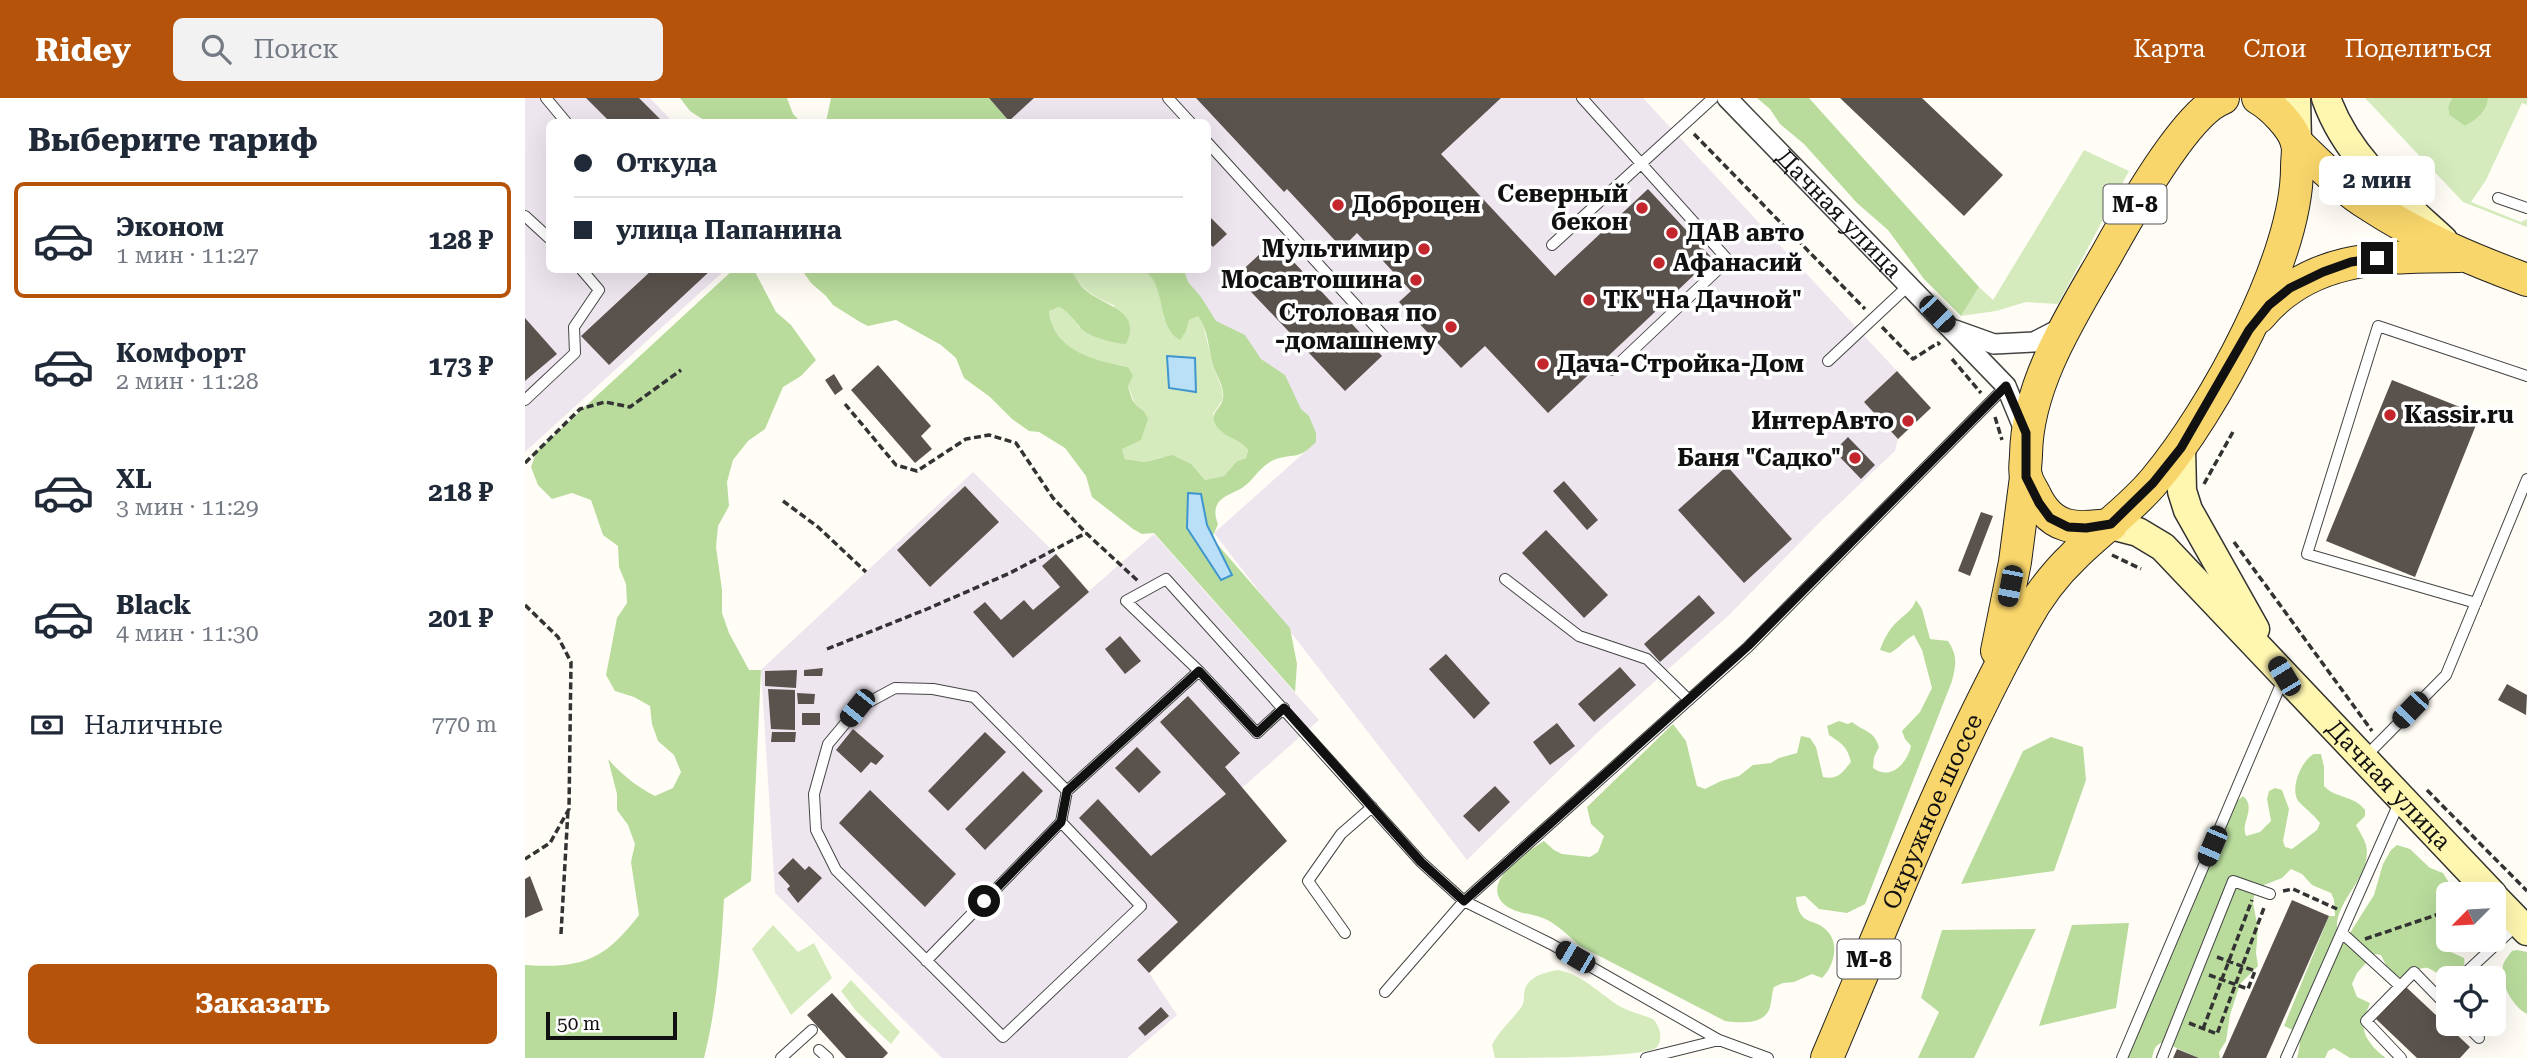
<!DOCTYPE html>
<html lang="ru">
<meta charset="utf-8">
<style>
body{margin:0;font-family:"Roboto Serif",serif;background:#f2f2f3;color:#1f2937;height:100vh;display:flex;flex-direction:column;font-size:26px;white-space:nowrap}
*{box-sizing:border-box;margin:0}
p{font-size:23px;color:#747a83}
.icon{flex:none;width:38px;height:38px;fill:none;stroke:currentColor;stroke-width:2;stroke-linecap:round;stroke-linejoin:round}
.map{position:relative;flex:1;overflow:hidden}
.panel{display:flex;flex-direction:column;background:#fff;width:525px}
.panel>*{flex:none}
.guide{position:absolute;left:21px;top:21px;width:665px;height:154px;border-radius:10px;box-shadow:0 7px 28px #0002;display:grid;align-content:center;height:154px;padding:0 28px;background:#fff}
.needle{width:46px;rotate:246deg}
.fabs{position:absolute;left:1911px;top:784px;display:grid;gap:14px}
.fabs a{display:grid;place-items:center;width:70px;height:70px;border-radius:10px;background:#fff;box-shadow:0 7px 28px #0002;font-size:35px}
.scale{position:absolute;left:21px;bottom:18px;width:131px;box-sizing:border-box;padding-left:7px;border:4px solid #111;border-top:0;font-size:19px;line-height:24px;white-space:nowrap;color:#111;-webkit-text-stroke:5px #fff;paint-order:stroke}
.end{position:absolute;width:32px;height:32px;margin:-16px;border:9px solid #111;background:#fff;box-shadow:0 0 0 4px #fff}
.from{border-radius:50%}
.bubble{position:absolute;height:49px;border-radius:10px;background:#fff;box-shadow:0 7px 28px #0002;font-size:23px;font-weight:700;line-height:49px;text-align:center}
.car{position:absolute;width:21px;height:42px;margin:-21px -10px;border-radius:9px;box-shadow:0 0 5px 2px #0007;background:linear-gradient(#222 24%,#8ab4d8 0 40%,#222 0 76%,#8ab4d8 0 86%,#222 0)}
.guide b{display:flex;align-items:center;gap:24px;height:66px;font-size:26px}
.guide b+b{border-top:2px solid #e0e1e3}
.guide i{width:18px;height:18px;background:#1f2937}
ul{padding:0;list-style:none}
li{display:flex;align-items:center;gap:21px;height:116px;margin:0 14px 10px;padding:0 14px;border:4px solid transparent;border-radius:10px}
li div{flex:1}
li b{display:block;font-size:26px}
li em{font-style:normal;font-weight:700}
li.current{border-color:#b45309}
li>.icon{width:63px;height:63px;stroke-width:1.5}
h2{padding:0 28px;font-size:32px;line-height:84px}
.pay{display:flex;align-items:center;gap:18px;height:77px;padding:0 28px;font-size:26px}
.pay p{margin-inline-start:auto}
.cta{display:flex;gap:14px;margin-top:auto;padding:14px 28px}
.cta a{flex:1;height:80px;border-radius:10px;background:#b45309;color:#fff;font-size:28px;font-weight:700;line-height:80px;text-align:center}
header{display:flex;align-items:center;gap:42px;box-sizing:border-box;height:98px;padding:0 35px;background:#b45309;color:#fff}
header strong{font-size:33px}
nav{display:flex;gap:38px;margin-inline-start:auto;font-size:24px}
.search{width:490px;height:63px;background:#f2f2f3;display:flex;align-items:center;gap:18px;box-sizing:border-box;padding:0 24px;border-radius:10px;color:#747a83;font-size:26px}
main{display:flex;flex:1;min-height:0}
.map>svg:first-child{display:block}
</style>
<header>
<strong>Ridey</strong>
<div class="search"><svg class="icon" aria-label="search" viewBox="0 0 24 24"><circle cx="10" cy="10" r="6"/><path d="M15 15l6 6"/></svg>Поиск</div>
<nav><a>Карта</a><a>Слои</a><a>Поделиться</a></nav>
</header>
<main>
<section class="panel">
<h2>Выберите тариф</h2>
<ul>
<li class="current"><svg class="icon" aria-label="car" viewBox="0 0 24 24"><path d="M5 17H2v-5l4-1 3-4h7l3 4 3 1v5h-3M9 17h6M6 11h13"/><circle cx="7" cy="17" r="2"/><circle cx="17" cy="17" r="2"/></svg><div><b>Эконом</b><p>1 мин · 11:27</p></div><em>128 ₽</em></li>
<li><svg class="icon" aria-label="car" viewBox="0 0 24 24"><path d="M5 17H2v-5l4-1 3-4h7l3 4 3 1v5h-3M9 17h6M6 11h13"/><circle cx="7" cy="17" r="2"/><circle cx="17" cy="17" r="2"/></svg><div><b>Комфорт</b><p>2 мин · 11:28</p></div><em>173 ₽</em></li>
<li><svg class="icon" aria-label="car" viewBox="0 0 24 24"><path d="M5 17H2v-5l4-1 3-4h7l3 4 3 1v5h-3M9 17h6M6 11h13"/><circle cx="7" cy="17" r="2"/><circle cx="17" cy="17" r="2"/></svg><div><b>XL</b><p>3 мин · 11:29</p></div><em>218 ₽</em></li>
<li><svg class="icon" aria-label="car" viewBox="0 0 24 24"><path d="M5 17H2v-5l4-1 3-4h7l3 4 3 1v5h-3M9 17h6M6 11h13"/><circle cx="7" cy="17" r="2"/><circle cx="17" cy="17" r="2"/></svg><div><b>Black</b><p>4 мин · 11:30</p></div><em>201 ₽</em></li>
</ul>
<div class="pay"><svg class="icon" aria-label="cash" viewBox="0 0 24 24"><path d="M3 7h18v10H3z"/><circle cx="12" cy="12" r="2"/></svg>Наличные<p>770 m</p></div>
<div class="cta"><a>Заказать</a></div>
</section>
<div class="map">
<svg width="2002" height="960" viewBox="0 0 2002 960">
<rect width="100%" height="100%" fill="#fffdf5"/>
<path fill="#eee6ef" d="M0,0H125L148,24H24V172H200L0,354Z
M451,0H1118L1372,273L1339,304L1373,341L1370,353L1295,424L1204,517L1072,635L942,762L689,435L791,344L639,172H682V24H474Z
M448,374L531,456L564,493L629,436L794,622L717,690L762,743L624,875L652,917L602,960H417L250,795L236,572Z"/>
<path fill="#d5ebbd" d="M1840,0H1927L1923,9L1924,17L1940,28C1951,22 1963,13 1963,0H2002V7L1997,5L1961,82L1946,104L1996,124L2002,121V129L1938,104Z
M1559,52L1604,73L1533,206L1501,204L1471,213L1436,218L1454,189L1468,202Z
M547,172C560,172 573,173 585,174C596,174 608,168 619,172C631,175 639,210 639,221L661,233L664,222L673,217L678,225L687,265L697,291L698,301L688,316L695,333L718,344L723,352L721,360L712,363L699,378L680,382L673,374L638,359L620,364L600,361L597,351L611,308L603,288V269C569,262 528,254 524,213L534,209L543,214L555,230L590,208C570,199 556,192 547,172Z
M248,827L273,854L289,845L307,880L266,917L227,851Z
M1033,872C1057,876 1076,897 1096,909C1106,914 1118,917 1128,921C1135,928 1139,942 1131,950C1114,960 998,960 970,960L967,947C974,933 985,924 994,912C999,907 999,903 999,896C1001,879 1017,875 1033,872Z
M326,882L375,934L366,946L332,914L316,893Z"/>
<path fill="#b9dc9c" d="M155,0H262L268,16L276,24H182L165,13Z
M306,0H464L485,24H301Z
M1232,0H1284L1454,189L1436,218L1399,181L1363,132L1332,105L1279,46L1255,26L1245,11Z
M1927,0H1963C1963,13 1951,22 1940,28L1924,17L1923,9Z
M208,172H229L251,214L266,227L291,262L276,278L258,289L240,331L223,343L208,362L202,384L204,408L193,428L191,449L197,492V515L204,535L224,572H236L226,783L199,801C196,854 192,908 179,960H0V867C56,871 80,862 114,817L106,764L110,746L103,727L92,712V696L83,661C97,677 111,688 130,698L148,690L156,674L149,657L133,643L127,626L125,608L109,599L90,593L81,577L92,520L102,505L101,486L94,469L93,448L78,437L66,402L47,395L27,401L13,387L6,369L12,353Z
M277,172H547C551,180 555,188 563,194C582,209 617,213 601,246C588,245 562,239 554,228C547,220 544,214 534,209L524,213C528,253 569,262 603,269L608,278L603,288C605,295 607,304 613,309C619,313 620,314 623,321L616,342L597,351L600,361L620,364L647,357L666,366L680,382L699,378L712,363L721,360L723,352C715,339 696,340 690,325C685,315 696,310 698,301C700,288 690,276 687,264C683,248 683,231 673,218L664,222L661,233L655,242C630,228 643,189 619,172H659L663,184L676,199L691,223L720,237L736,261L760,277L776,311L784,318L791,335V344C773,362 772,355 751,361C736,366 729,382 717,390C709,395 699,397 693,405C689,412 690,418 693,426L687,440L765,530L772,566L770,594L629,435L617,436L608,431L567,399L561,378L540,350L514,334L504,333L487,321L465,299L439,280L431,260L416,247L371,222L343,228L335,224L308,207L301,198L286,185Z
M1391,502L1397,511L1405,541L1423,543C1433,558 1431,567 1427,583L1340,806L1322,815L1294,811L1280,798L1271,799C1274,831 1290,818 1303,834C1315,847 1308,870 1297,880L1287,876L1269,884L1258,885L1249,889C1246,897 1247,905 1244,912C1237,927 1214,925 1200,923L1055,848C1045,839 1037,831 1026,824C1012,815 992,817 980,807C953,784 1004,753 1019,743L1029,752L1037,756L1065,759L1073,754L1079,738L1066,726L1062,709L1148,626L1161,643L1172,688L1180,691L1196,683L1214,678L1228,667L1246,665L1254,660L1272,655L1276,638L1285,640L1291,649L1298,679C1313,682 1317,675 1326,664C1322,648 1317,646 1304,637L1302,628L1314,623L1323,626L1327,624C1339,634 1349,632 1354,649L1349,659L1348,670C1365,683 1382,666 1386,648L1380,641L1377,633L1395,614L1407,590L1397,552L1389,537C1379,542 1375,550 1365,555L1355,552C1359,541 1364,531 1373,523C1381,515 1387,513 1391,502Z
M1526,639L1558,649L1561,682L1529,773L1436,786L1498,653Z
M1789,656H1796L1799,669V688C1811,701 1829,697 1840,712V718L1831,727C1834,733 1839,740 1841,747C1848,778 1810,802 1812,830L1823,838L1849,797L1858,766L1866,752L1872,747L1885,751L1905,770L1918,775L1931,796H1923V834L1913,844L1917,850L1939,860C1941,870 1936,877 1926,880C1897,872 1909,861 1877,881L1863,871L1856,857L1849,856L1832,875L1827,886L1832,899L1845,905C1843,911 1840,916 1839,922C1836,938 1849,951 1861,960H1825L1809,950L1803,953L1800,960H1772C1776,944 1778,935 1759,928L1804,818H1810L1809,802L1806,795L1787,787L1777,776L1766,771L1757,780L1739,787L1729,798L1728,805L1733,830L1731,855L1733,868L1715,886L1705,917L1701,943L1694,954L1695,960H1674L1638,944C1630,947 1629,951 1627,960H1602L1712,703L1718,698C1732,710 1715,724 1721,738L1735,734L1746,723L1742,701L1744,693L1750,690L1757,692L1764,711L1758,743L1760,749L1767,751L1792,732L1795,725C1789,717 1782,712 1775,705C1763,694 1776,662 1789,656Z
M1604,825L1591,910L1514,928L1547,827Z
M1511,831L1449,960H1393L1414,914L1396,900L1417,832Z
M1992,852L2002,854V916C1988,909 1974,885 1978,867C1979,863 1984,857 1987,853Z"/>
<path fill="#b9e0f7" stroke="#3f96cf" stroke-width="2" d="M642,258L670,260L671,294L644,290Z
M663,395L676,396L682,427L707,477L696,482L662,430Z"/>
<path fill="#5a524d" d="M61,0H114L138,24H85Z
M464,0H509L484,23Z
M671,0H976L916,56L1030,178L1123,91L1187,160L1023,315L960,248L936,270L874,204L886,193L832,135L817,150L762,91L759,94Z
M1315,0H1397L1478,77L1439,118Z
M682,116L702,136L688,149L682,143Z
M749,143L857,258L820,293L711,178Z
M127,172H186L84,267L56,238Z
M0,220L32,256L0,283Z
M353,267L406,328L396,338L407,351L390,365L326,292Z
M1372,273L1406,310L1373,341L1339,304Z
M309,276L318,291L310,297L300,282Z
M1867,282L1955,317L1890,479L1801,443Z
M1323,339L1350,367L1336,381L1309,353Z
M1202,368L1267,441L1219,485L1153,412Z
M1039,383L1073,422L1062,432L1028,393Z
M440,388L474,424L405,489L372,452Z
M1456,414L1468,418L1445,478L1433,473Z
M1021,432L1083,497L1059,520L997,455Z
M531,456L564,494L488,560L448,514L460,504L476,522L499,502L508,512L535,489L517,468Z
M1174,497L1190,515L1135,564L1119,546Z
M595,538L616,563L600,576L580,551Z
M921,556L965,605L949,621L904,571Z
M1095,569L1111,587L1069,624L1053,606Z
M298,570L297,578H279V572Z
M272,572L271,590L240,588V573Z
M1982,586L2002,597L2001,617L1973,602Z
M243,591L270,592V632L246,631Z
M272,595L290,596L289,606H273Z
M663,598L715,655L700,669L762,743L624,875L612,862L653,824L554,720L573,701L626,758L701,696L635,624Z
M277,615H295V627H277Z
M1032,625L1050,648L1025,667L1008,644Z
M328,631L359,658L351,667L346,664L336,675L311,652Z
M247,634H271L270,644H246Z
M460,634L481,654L423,713L403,693Z
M612,649L636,674L614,695L590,670Z
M498,673L518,693L460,752L440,731Z
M970,688L985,704L954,734L938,718Z
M345,692L431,776L400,809L314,725Z
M268,760L280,772L284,768L297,780L273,805L262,791L265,788L253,775Z
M5,778L18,812L0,820V781Z
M1767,802L1804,818L1750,940L1741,960H1697Z
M1881,889L1945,949L1935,960H1892L1851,921Z
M307,895L363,955L358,960H321L282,917Z
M636,909L644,918L620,938L613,930Z
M1652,951L1674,960H1648Z"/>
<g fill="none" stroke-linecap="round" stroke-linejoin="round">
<defs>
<path id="lane" d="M21,0L41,24
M643,0L665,24
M1057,0L1203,162L1087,272
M682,44L867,247
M1973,100L2002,110
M0,118L24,140
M1027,147L1188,0
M1303,263L1384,187
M0,302L50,255L49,229L74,192L57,172
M980,481L1054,538L1122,561L1164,602
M1951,505L1782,456L1853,228L2002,278
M759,610L732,635L674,573L601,503L641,481L896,764L939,803L1223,549L1481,288
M1841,658L1921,577L2002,381
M536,724L616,808L478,939L311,772L291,732L289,696L303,646L333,610L370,590L408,591L449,599L542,693
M820,835L783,783L816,736L847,709
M1817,835L1875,888
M401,863L536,724L542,693L674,573
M1935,880L1994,825
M860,894L939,803L1026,846L1194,942L1243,960
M1940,926L1954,940
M294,952L303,960
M256,960L287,932
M1121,960L1194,942
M1597,960L1759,579
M1637,960L1708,783L1745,796
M1761,960L1874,705
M1876,960L1841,923L1889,874L1923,909"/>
<g id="street">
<path id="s1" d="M1202,0L1481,288L1500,334"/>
<path d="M1430,232L1469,246L1509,244L1540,228"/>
</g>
<g id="secondary">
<path d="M1771,0L1772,45"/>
<path d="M1801,0C1822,60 1872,100 1918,142"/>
<path d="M1656,350L1657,393L1663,412L1730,531"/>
<path id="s2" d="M1586,427L1613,434L1638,449L1967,796"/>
<path d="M1969,799L2002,833"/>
</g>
<g id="primary">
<path d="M1772,45C1795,67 1818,91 1846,108C1895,140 1948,162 2002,182"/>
<path d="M1734,219C1786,156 1861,159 1934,158"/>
<path d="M1586,427C1551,431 1527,433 1510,397C1507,391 1502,384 1501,378C1499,372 1501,363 1501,357C1502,285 1547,217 1582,156C1602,120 1661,14 1698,0"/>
<path d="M1472,553L1490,464L1501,379"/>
<path id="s3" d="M1302,960C1364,814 1422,663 1499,524C1512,500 1529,477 1549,458C1575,432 1606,411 1630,382C1688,313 1773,159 1772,68C1772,61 1774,52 1772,45C1768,29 1747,8 1733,0"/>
</g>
</defs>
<use href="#lane" stroke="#444" stroke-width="12"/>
<use href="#street" stroke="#444" stroke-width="22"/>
<use href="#secondary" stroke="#333" stroke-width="31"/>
<use href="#primary" stroke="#222" stroke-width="34"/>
<path stroke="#333" stroke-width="3.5" stroke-dasharray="7 3.5" stroke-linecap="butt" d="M1169,36L1340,211
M1357,229L1388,261L1413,245L1415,247
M1427,261L1456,295
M320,306L371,367L392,373L441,341L464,337L491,345L528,400L561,435L613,483
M1470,319L1477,342
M0,365L55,311L80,304L105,309L156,272
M1679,386L1709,332
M258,403L293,429L341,474
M1709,444L1847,633
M1587,457L1616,471
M0,507L33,539L46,564L44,711L25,745L0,761
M302,551L402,511L485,475L561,435
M1902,692L2002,793
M1758,793L1768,791L1812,811
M36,836L43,712
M1840,841L1923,813
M1684,877L1723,891L1730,873L1692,859
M1664,925L1692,936L1740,807
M1678,931L1727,802"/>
<use href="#lane" stroke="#fff" stroke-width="10"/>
<use href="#street" stroke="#fff" stroke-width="19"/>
<use href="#secondary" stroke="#fff6b0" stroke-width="28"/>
<use href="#primary" stroke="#f9d66b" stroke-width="32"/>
</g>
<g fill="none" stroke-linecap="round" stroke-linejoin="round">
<path stroke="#111" stroke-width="9" d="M459,803L536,724L542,693L674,573L732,635L759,610L896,764L939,803L1223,548L1481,288L1501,335V379L1514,405L1525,420L1543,429L1561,430L1586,426L1628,385L1656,350L1724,232L1744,207L1765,190L1798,174L1826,164L1852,160"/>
</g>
<g fill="#c4262e" stroke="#fff" stroke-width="2.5">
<circle cx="813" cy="107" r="7"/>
<circle cx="1117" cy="110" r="7"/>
<circle cx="1147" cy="135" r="7"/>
<circle cx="899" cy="151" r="7"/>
<circle cx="1134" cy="165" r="7"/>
<circle cx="891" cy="182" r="7"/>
<circle cx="1064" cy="202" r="7"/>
<circle cx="926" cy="229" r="7"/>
<circle cx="1018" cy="266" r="7"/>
<circle cx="1865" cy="317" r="7"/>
<circle cx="1383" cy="323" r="7"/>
<circle cx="1330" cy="360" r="7"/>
</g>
<g text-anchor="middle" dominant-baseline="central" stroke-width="7" stroke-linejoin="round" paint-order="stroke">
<g fill="#fff" stroke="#585858" stroke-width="2">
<rect x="1578.5" y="86.5" width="63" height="39" rx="5"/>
<rect x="1312.5" y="841.5" width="63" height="39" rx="5"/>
</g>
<g font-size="23" font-weight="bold" fill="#111">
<text x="1610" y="106">М-8</text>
<text x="1344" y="861">М-8</text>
</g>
<g font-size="24" font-weight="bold" fill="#111" stroke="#fff" text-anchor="end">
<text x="1103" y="96">Северный<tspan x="1103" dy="28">бекон</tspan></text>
<text x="827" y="107" text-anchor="start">Доброцен</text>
<text x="1161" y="135" text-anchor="start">ДАВ авто</text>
<text x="885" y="151">Мультимир</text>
<text x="1148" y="165" text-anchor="start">Афанасий</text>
<text x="877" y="182">Мосавтошина</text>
<text x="1078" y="202" text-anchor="start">ТК "На Дачной"</text>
<text x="912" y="215">Столовая по<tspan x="912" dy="28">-домашнему</tspan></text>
<text x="1032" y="266" text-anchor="start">Дача-Стройка-Дом</text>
<text x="1879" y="317" text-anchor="start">Kassir.ru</text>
<text x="1369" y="323">ИнтерАвто</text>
<text x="1316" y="360">Баня "Садко"</text>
</g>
<g font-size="24" fill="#111" stroke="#fff">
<text stroke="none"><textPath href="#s1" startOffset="161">Дачная улица</textPath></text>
<text stroke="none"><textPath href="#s2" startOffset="385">Дачная улица</textPath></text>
<text stroke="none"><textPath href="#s3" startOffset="268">Окружное шоссе</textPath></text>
</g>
</g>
</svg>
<div class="fabs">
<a><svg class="needle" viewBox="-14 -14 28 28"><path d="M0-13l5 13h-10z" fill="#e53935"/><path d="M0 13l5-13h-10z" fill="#747a83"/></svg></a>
<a><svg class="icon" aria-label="locate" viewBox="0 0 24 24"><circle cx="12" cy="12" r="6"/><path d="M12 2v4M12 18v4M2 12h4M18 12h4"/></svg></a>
</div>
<div class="scale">50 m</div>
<i class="end from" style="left:459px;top:803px"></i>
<i class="end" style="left:1852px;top:160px"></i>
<div class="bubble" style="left:1794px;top:58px;width:116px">2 мин</div>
<i class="car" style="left:1412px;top:216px;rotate:136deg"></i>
<i class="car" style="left:1485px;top:488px;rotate:191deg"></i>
<i class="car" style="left:1759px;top:578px;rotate:329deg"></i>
<i class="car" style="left:332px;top:610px;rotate:219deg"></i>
<i class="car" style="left:1885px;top:612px;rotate:224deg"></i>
<i class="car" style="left:1687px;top:748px;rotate:203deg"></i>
<i class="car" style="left:1050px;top:859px;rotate:300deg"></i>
<div class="guide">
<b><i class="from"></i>Откуда</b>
<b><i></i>улица Папанина</b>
</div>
</div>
</main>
